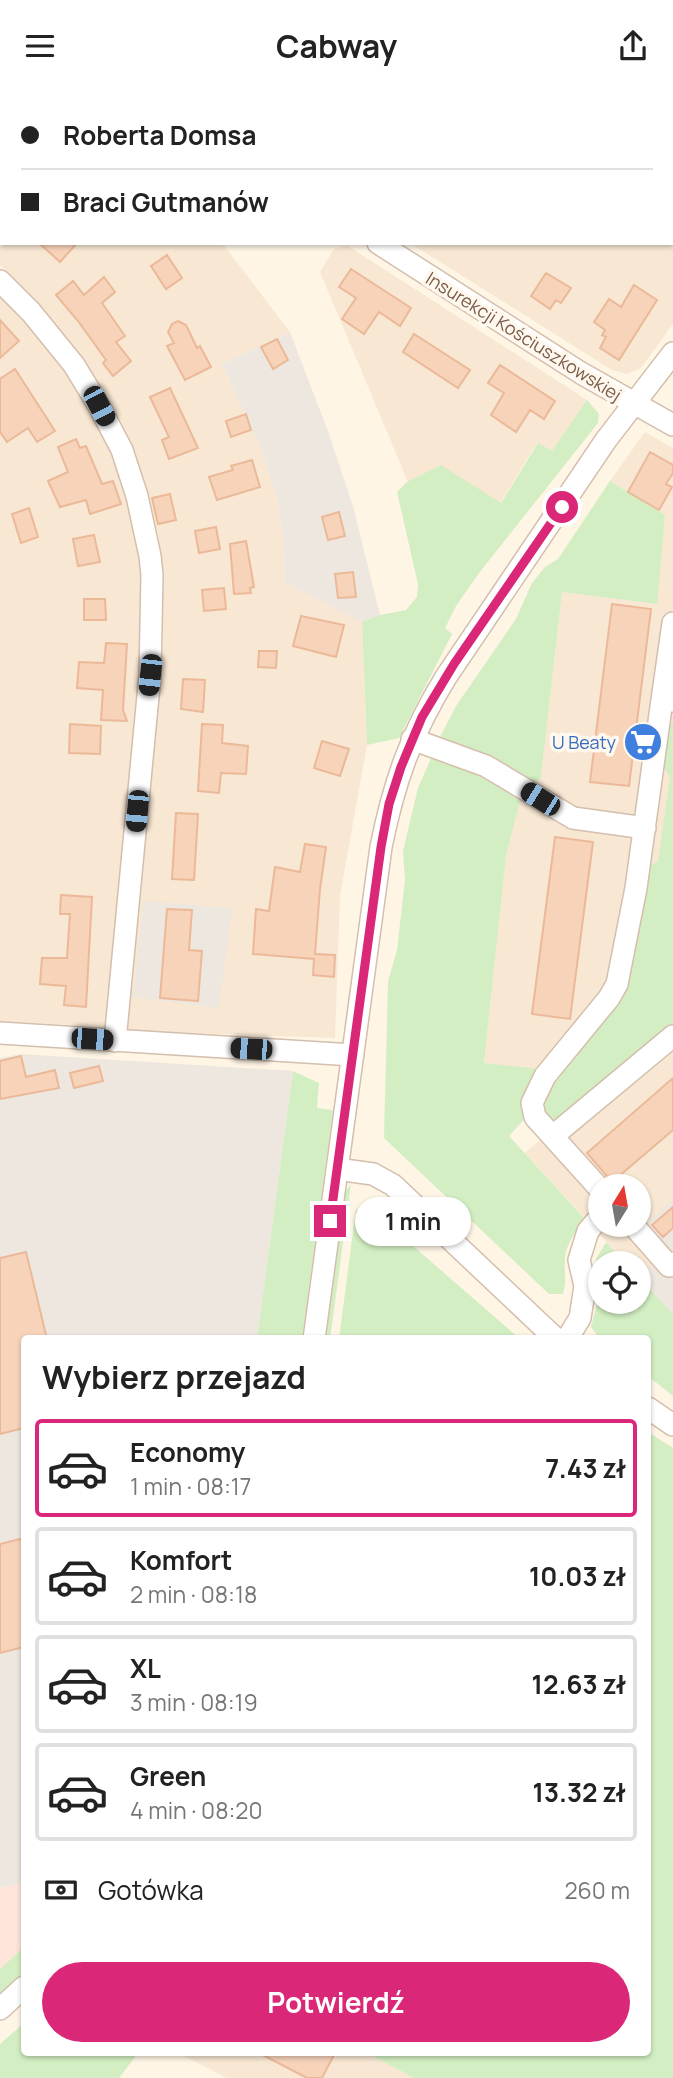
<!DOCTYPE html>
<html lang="pl">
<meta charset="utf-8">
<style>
body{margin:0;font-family:Manrope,sans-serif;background:#f2f2f2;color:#222;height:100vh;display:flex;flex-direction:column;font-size:26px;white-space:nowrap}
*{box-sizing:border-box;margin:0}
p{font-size:23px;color:#767676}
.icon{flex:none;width:38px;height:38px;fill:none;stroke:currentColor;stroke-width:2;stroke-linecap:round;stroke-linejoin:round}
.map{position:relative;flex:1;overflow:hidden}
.side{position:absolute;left:21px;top:1244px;width:630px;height:721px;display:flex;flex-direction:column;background:#fff;border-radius:7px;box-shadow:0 2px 5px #0004}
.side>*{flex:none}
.banner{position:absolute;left:0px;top:0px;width:674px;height:154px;box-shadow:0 2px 5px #0004;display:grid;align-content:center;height:154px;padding:0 21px;background:#fff}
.needle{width:46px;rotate:11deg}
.tools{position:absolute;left:588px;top:1083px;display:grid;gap:14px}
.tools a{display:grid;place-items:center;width:63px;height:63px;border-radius:50%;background:#fff;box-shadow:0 2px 5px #0004;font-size:35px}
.end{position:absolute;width:32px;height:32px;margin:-16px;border:9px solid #db2777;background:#fff;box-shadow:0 0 0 4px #fff}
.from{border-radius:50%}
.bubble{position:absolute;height:49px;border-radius:24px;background:#fff;box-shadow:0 2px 5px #0004;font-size:23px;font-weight:700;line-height:49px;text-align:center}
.car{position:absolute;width:21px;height:42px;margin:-21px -10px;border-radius:9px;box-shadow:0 0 5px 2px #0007;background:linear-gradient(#222 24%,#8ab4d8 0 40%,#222 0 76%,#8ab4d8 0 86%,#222 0)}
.banner b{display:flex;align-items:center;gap:24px;height:66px;font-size:26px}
.banner b+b{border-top:2px solid #e0e0e0}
.banner i{width:18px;height:18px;background:#222}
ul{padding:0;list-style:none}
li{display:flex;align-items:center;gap:21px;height:98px;margin:0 14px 10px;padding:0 7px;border:4px solid #e0e0e0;border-radius:7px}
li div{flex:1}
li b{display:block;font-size:26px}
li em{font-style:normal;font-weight:700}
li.active{border-color:#db2777}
li>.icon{width:63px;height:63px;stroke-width:1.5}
h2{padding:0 21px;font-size:32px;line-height:84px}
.pay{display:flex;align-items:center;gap:18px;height:77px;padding:0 21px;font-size:26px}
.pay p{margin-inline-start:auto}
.primary-button{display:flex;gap:14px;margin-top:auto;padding:14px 21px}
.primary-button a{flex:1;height:80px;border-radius:42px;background:#db2777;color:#fff;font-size:28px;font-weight:700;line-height:80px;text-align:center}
header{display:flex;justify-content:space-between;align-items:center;height:91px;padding:0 21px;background:#fff;font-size:32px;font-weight:700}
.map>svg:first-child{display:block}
</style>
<header><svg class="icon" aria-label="menu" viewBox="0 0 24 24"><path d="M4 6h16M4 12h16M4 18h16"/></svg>Cabway<svg class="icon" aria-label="share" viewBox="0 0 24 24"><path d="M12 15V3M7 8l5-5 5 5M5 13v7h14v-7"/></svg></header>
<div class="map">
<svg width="673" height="1987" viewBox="0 0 673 1987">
<rect width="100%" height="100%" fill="#fef5e5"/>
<path fill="#f7e7d3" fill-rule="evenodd" d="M0,0L107,2H2V152H222L290,241L222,273L261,358L277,407L284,451L285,492L362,531L367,654L340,804L335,947L126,940L163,568V512L159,447L146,394L132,352L106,300L37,211L0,174Z
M175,0H673V233L641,277L627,283L612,279L410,152H672V2Z
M348,155L587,309L552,361L537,352L500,412L408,391L320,181L334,158Z
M0,202L65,277L91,319L115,366L129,407L142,478L141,586L107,936L0,930Z
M645,341L673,357V793L608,920L555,990L484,972L506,765L520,710L541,686L562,501L656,513L665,424L610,390Z
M673,936V1156L640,1189L639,1172H626L525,1062ZM600,1096H639V1134H600Z
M178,1962H367L414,1987H227Z"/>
<path fill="#ffe5d9" d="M24,1792V1856L0,1878V1797Z"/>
<path fill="#eee7df" d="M290,241L329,343L353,415L380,524L362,531L285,492L284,451L277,407L261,358L222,273Z
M143,810L232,817L219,917L133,906Z
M21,963L293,980L257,1248H24V1792L0,1797V967Z
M673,1109V1223L640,1189L654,1171L631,1147Z"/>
<path fill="#d3eec2" d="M587,309L599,323L598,332L479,482L456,515L445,537L452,543L399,647L367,654L362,531L380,524L406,519L417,506L418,493L397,401L407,391L441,374L501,412L538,352L552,360Z
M610,390L665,424L657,513L562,501L541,686L532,697L439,648L456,615L516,528L532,492L545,476L558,468Z
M673,631V936L551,1035L538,1013L509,1045L585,1128C577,1139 565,1154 565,1169C564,1183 567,1187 563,1203H549L384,1047L388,890L397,859L405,789L403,760L418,697L432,665L471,678L520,710L506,765L484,972L540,978L555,990L608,919L647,777L658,770L670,686L660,670L667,637Z
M293,980L319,992L317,1017L333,1019L302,1248H257Z
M351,1093L330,1248H325L345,1101Z
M356,1118L374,1121L520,1248H339Z
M606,1151L626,1172H600V1185L596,1168Z
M639,1187L673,1223V1305L648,1285V1248H600L591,1236L600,1202V1211H639Z
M648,1341L673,1357V1987H414L367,1962H648Z
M24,1856V1881L0,1903V1878Z
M24,1932V1962H136L135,1966L119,1987H0V1953Z"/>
<path fill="#f7d3ba" stroke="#ebb998" stroke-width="2" d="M39,152H77L60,171Z
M167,164L182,187L166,198L151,175Z
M351,178L411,217L400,235L379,221L364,243L342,228L356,207L339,196Z
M546,182L571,197L561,212L556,209L550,218L531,205Z
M104,186L115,201L102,212L125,245L116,251L131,270L113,285L103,272L106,269L78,230L56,204L73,190L84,204Z
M634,194L657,209L619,269L600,257L606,246L602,244L605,239L594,231L609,208L621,216Z
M0,229L19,250L0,267Z
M178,230L186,234L197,257L200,255L211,276L185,289L167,255L174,252L168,241L172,233Z
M414,243L470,279L458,297L403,261Z
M277,248L288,269L273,278L261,256Z
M500,274L555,310L544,328L530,319L516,341L491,324L504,302L488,292Z
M15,278L55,340L37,351L28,337L7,351L0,341V288Z
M170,297L198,357L169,368L162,349L169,346L150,306Z
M246,323L251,339L231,346L226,330Z
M76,348L80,357L86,355L102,393L113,390L121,413L90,423L86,409L60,416L48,390L68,381L58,356Z
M650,361L673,374V382L666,393L672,396L659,419L628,401Z
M252,369L260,396L217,409L209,386L233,379L231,375Z
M170,403L176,429L158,433L152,407Z
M29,417L38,446L21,452L12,423Z
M339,421L345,445L328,449L322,426Z
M216,436L220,458L199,462L195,440Z
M94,444L100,471L78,475L73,448Z
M246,450L254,496L250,497L251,502L234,503L230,453Z
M353,481L356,506L338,507L335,483Z
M224,497L226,518L204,520L202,499Z
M84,508H105L106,529H84Z
M612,513L651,518L629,695L590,691Z
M301,525L344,534L336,566L293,555Z
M106,552L127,553L123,619L127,630L101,629L103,599L77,597L79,571L104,572Z
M259,560H277L276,577L258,576Z
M183,588L205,589L203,621L181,618Z
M70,633L101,635L100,663L69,662Z
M202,633L223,634L222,652L248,655L246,683L221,682L219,702L198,700Z
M322,650L349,658L340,685L314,677Z
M176,722L198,723L194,789L172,788Z
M555,746L593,751L570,928L532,923Z
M305,753L326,756L320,798L315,863L335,864L334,886L313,884L314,868L253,863L256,818L269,820L275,776L300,781Z
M61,804L92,806L86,916L64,914L66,895L40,893L42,867H67L70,823H60Z
M167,818L192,819L189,859L202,860L198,910L160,907Z
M21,965L26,986L55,979L59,997L0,1008V970Z
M99,975L103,990L74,997L70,982Z
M673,987V1039L612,1091L587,1062Z
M673,1116V1137L663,1146L652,1134Z
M26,1161L47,1248H24V1337L0,1343V1167Z
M24,1447V1556L0,1562V1453Z
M259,1962H335L322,1987H307Z"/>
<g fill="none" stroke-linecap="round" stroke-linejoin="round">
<defs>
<path id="minor" d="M140,0L143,2
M378,152L581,282L673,334
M0,190L31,221L74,274L99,315L122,359L137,405L150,465L152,484L150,584L115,950
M662,609L673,532
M412,648L486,675L573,727L645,737
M0,942L353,964
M553,1045L673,945
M337,1078L373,1083L393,1094L556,1248
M600,1098L535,1026L532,1012L545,985L609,907L617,893L636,797L662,609L673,610
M633,1134L669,1175L673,1172
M314,1248L381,756C394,691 411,643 446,586L606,349L673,262
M567,1248L580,1227L585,1195L579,1169L588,1140L600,1126
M648,1317L673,1334
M0,1918L24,1896"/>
</defs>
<use href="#minor" stroke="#d4beac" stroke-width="24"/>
<use href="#minor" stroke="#fff" stroke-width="21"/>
</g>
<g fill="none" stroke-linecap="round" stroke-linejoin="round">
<path stroke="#db2777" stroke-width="9" d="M330,1130L381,756L389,713L401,676L422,626L454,573L562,416"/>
</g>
<defs>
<symbol id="supermarket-disc" viewBox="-11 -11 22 22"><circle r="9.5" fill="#3f7fe0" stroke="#fff8ee"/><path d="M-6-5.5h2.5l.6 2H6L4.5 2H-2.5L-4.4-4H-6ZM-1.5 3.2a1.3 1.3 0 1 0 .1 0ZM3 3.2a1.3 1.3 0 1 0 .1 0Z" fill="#fff"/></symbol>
</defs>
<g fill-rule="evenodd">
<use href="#supermarket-disc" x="621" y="629" width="44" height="44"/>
</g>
<g text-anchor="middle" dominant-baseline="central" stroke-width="7" stroke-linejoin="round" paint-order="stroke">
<g font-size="18" fill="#7b5a47" stroke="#fff8ee">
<text transform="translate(524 245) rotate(32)">Insurekcji Kościuszkowskiej</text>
</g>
<g font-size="18" fill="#366cbe" stroke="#fff8ee" text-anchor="end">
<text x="616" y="651">U Beaty</text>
</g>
</g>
</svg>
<div class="tools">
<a><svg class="needle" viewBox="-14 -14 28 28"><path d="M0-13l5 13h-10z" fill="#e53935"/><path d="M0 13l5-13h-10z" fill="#767676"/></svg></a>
<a><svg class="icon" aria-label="locate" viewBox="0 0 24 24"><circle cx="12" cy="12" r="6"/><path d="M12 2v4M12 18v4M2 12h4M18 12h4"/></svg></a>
</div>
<i class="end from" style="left:562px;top:416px"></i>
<i class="end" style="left:330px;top:1130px"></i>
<div class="bubble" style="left:355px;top:1106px;width:116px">1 min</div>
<i class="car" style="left:99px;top:315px;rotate:152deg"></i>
<i class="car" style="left:150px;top:584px;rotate:186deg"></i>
<i class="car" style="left:540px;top:708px;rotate:302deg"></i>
<i class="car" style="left:137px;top:720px;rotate:185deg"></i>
<i class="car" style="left:92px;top:948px;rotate:94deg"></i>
<i class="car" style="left:251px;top:958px;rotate:273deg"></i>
<div class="banner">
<b><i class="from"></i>Roberta Domsa</b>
<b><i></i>Braci Gutmanów</b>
</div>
<section class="side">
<h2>Wybierz przejazd</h2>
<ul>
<li class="active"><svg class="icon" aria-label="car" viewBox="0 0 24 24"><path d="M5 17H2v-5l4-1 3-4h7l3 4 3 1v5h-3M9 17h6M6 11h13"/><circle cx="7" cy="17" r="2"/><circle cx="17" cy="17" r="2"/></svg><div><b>Economy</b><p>1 min · 08:17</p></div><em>7.43 zł</em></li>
<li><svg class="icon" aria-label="car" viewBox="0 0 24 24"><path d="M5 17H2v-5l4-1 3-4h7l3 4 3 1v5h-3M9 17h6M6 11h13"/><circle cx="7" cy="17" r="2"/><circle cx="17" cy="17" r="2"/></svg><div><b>Komfort</b><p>2 min · 08:18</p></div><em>10.03 zł</em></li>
<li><svg class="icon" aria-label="car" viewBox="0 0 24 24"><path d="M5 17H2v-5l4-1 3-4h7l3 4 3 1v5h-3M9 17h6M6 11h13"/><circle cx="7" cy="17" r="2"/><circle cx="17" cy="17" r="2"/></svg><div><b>XL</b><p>3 min · 08:19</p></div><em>12.63 zł</em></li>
<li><svg class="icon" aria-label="car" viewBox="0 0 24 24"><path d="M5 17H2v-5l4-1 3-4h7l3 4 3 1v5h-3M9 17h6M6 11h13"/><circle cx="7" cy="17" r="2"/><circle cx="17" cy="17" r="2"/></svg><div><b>Green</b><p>4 min · 08:20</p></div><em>13.32 zł</em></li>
</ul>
<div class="pay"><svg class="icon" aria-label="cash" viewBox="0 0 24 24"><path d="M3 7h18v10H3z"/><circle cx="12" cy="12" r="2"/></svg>Gotówka<p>260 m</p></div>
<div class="primary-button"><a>Potwierdź</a></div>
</section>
</div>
